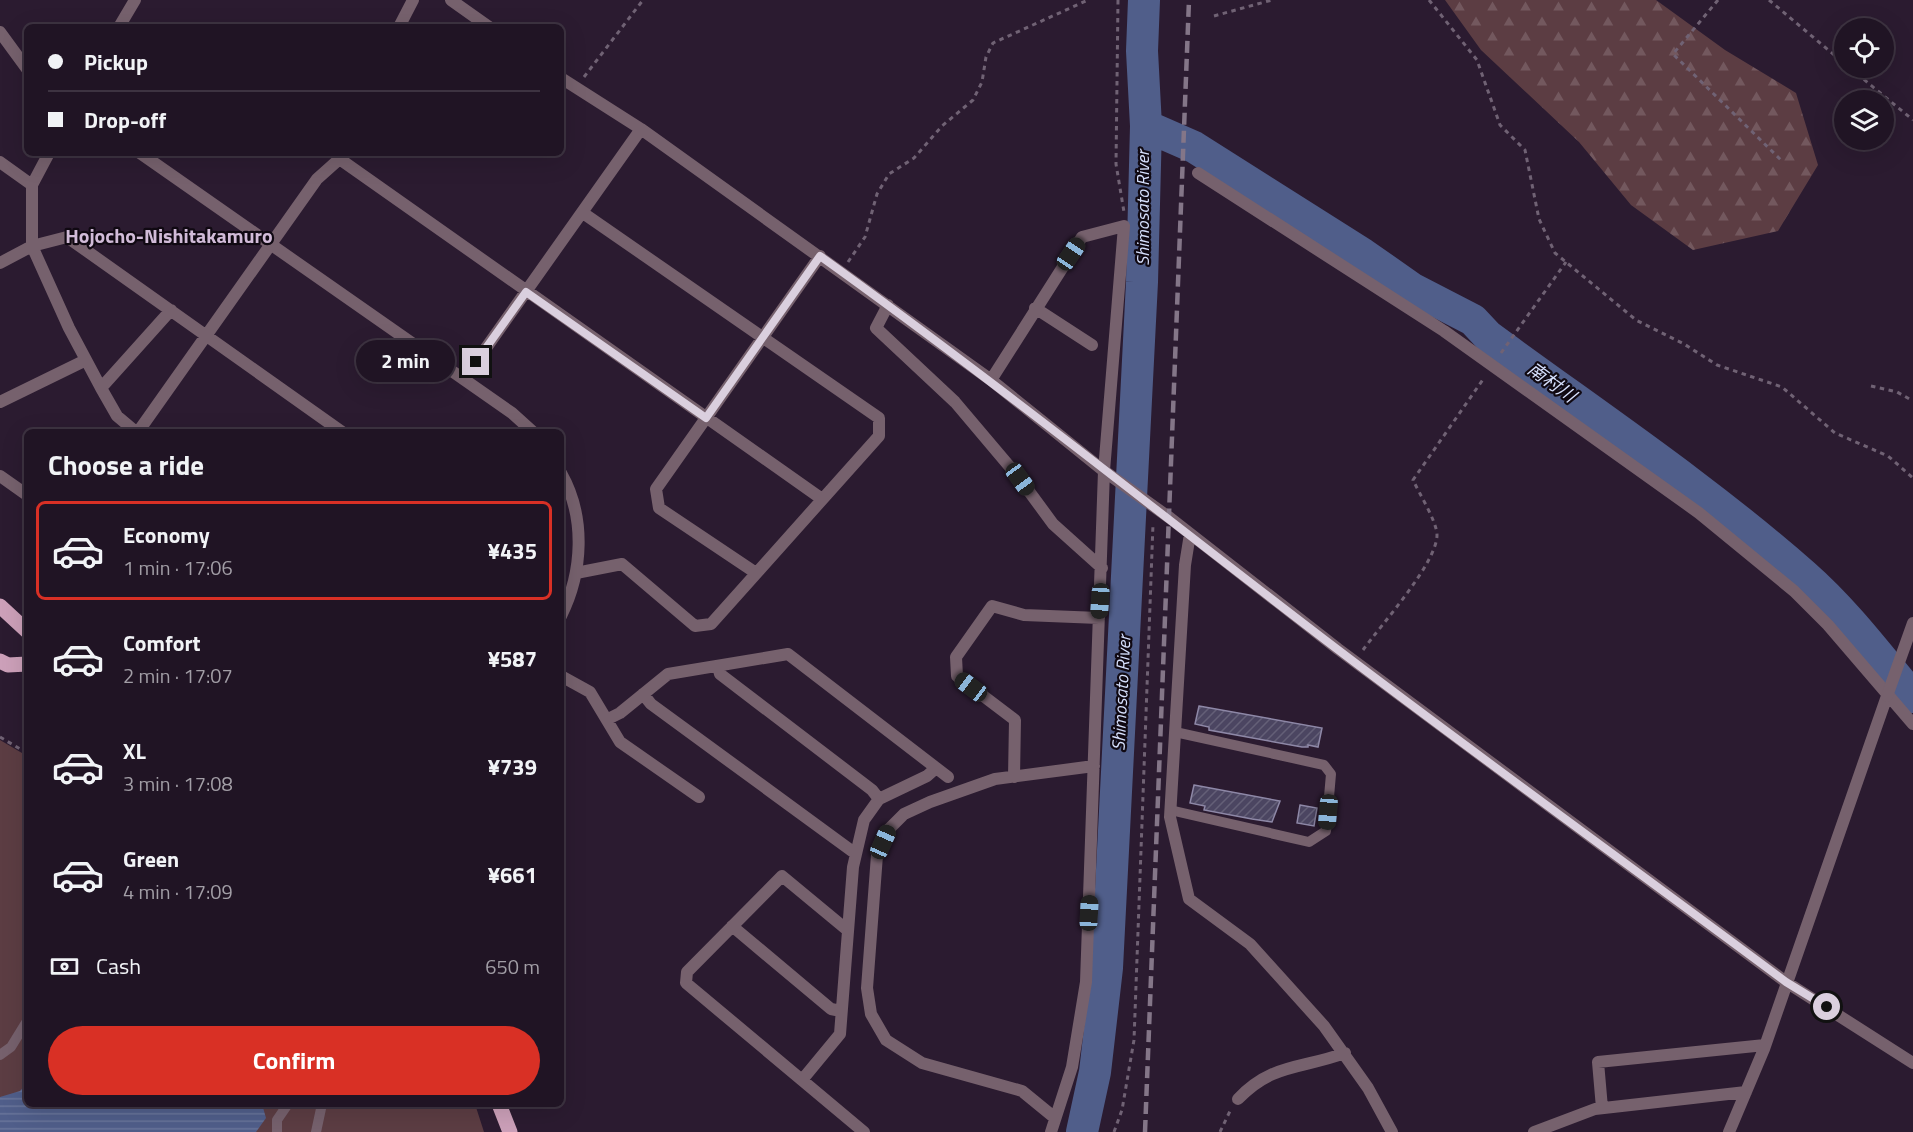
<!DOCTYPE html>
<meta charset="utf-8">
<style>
body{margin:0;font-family:"Titillium Web","Noto Sans JP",sans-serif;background:#2d2131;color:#f1f3f6;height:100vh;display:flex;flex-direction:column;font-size:22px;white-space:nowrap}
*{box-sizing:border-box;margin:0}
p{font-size:20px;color:#a29ea6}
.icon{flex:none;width:33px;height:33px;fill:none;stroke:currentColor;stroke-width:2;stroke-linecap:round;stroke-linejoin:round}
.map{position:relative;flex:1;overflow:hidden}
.details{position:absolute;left:24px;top:429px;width:540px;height:678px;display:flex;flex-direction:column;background:#201424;border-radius:9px;box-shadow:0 6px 24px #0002,0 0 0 2px #3d3341}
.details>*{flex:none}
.top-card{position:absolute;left:24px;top:24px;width:540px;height:132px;border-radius:9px;box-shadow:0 6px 24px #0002,0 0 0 2px #3d3341;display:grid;align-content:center;height:132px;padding:0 24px;background:#201424}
.fabs{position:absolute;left:1834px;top:18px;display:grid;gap:12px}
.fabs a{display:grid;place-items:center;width:60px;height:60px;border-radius:50%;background:#201424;box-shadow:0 6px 24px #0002,0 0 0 2px #3d3341;font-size:30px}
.end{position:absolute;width:27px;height:27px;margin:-14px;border:8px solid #dacfde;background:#111;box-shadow:0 0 0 3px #111}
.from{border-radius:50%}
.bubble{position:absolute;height:42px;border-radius:21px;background:#201424;box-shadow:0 6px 24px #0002,0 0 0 2px #3d3341;font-size:20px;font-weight:700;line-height:42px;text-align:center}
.car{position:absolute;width:18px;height:36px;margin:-18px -9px;border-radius:8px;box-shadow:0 0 4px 2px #0007;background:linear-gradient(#222 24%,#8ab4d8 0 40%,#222 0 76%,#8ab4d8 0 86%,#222 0)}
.top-card b{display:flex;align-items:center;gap:21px;height:57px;font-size:22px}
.top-card b+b{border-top:2px solid #3d3341}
.top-card i{width:15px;height:15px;background:#f1f3f6}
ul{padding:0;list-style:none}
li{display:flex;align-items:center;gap:18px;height:99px;margin:0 12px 9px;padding:0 12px;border:3px solid transparent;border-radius:9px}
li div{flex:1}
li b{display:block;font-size:22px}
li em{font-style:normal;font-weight:700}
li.on{border-color:#d93025}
li>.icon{width:54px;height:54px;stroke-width:1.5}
h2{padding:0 24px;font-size:27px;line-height:72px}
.pay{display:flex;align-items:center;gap:15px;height:66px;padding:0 24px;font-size:22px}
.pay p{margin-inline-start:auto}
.action{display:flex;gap:12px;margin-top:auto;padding:12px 24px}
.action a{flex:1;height:69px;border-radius:36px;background:#d93025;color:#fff;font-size:24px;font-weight:700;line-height:69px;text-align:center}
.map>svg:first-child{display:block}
</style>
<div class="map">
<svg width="1913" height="1132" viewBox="0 0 1913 1132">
<defs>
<pattern id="forest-firs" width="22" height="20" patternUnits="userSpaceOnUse" patternTransform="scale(1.5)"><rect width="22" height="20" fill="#5c3d43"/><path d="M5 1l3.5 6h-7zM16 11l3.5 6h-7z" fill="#73585e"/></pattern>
<pattern id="water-rules" width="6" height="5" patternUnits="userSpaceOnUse" patternTransform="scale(1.5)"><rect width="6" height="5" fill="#505e8a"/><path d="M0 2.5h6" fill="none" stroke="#69749a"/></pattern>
<pattern id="building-hatch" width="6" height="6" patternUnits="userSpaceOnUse" patternTransform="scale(1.5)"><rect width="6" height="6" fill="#4b4561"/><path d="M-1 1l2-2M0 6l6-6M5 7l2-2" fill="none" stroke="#645f77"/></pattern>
</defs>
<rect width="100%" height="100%" fill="#2b1b30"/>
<path fill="url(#forest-firs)" d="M1445,0H1656L1725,50L1796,93L1818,165L1778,231L1693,250L1631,205L1579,142L1481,50Z"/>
<path fill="#5c3d43" d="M0,740L27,756V1104H475L484,1132H0Z"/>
<path fill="url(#water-rules)" d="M27,1083V1104H262L266,1118L256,1132H0V1097L20,1091Z"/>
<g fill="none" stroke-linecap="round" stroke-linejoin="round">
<path stroke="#505e8a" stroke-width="32" d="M1146,126L1194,147L1363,254L1413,289L1473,320L1488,336C1594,414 1704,487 1804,575C1845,611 1878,655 1913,697
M1082,1132L1095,1072L1107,968L1142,282L1146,126L1142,51L1144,0"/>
</g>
<path fill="url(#building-hatch)" stroke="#8e88a7" stroke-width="1.5" d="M1199,706L1322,728L1318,747L1308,745V747H1302L1209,730V727L1195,724Z
M1194,785L1280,801L1272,822L1252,819L1204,810L1205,806L1190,803Z
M1300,805L1317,808L1314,826L1297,823Z"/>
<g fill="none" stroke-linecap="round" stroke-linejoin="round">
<path stroke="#706274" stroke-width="3" stroke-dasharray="4.5 4.5" stroke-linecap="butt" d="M1118,0L1116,164L1124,212
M1429,0L1477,60L1500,125L1525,150L1539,219L1555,253L1636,320L1684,344L1717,365L1782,387L1835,433L1888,456L1913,478
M1718,0L1673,54L1783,162
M1769,0L1845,64
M1214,16L1272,0
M1850,68L1913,120
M584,77L643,0
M848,262L865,237L877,194L889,174L914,158L942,126L973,100L982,82L986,57L993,43L1088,0
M1501,353L1566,262
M1871,386L1897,392L1913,401
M1363,650C1381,625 1437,563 1437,535C1437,522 1419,493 1413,480L1484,378
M0,737L27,753
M1114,1132L1122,1110L1134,1040L1153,524
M1220,1132L1231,1109"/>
<path stroke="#76616d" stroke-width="10" d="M1170,810L1309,842L1326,831L1331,774L1324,765L1175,732
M0,1055L11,1047L27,1021
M277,1132V1120L288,1104
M316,1132L322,1104"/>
<path stroke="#76616d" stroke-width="12" d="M451,0L489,27
M119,27L135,0
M399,27L413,0
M561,78L641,129L991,380L1104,471L1170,518L1338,649L1786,982L1913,1063
M49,153L32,185V246L69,328L101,388L117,416L136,432
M341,160L822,499
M0,162L32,185
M1198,173L1444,331L1699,513L1794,591L1828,625L1913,724
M0,263L32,246L67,237L342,432
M888,305L876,328L955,402L1020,479L1053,524L1102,568
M1035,308L1092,345
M464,379L641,129
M991,380L1082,237L1124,226L1104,471L1086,982L1072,1067L1051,1132
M101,388L171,310
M0,402L86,360
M138,432L317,179L345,154
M0,476L27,495
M1190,534L1185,565L1170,817L1189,899L1250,944L1324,1026L1368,1088L1392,1132
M576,573L622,564L695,626L711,624L879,436V418L583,213
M756,573L659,508L656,489L820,256
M718,666L720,674L872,790L879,799
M561,676L590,692L620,742L699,797
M643,694L651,704L856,854
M608,719L620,713L668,674L788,654L948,777
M1014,777L1015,720L957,676L956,657L992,606L1024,615L1099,618
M732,926L831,1009L841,1011
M846,929L782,876L687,972L686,983L864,1132
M802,1080L840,1034L853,867L864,820L879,799L927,776L936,768
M1238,1099C1272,1063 1302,1069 1345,1053
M1602,1108L1598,1062L1765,1045
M1055,1118L1022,1091L922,1063L886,1040L871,1014L867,988L877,855L889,829L904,814L930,802L995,779L1094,766
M1534,1132L1595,1109L1746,1092
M1729,1132L1764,1049L1887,696"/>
<path stroke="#76616d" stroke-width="12" d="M0,32L27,69
M140,153L512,413L533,432
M561,473C586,517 583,572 561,616
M1887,696L1913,623"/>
<path stroke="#cca0b9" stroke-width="15" d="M0,606L27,631
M0,661L8,665L27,664
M499,1104L510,1132"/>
<path stroke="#847688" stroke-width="4.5" stroke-dasharray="12 6" stroke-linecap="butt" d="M1145,1132L1189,0"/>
</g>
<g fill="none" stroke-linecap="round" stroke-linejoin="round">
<path stroke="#dacfde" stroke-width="8" d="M476,362L526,292L706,418L820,256C996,382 1165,518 1337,649C1486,762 1637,871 1786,982L1827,1007"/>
</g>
<g text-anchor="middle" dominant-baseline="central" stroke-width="4.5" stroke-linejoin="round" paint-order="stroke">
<g font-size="18" font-style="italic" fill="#d7e1fe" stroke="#100912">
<text transform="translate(1142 208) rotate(-90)">Shimosato River</text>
<text transform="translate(1552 382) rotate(36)">南村川</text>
<text transform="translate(1121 693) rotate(-87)">Shimosato River</text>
</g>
<g font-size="20" font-weight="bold" fill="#d1bbd8" stroke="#100912">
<text x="169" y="235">Hojocho-Nishitakamuro</text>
</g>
</g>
</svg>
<div class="fabs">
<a><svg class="icon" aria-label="locate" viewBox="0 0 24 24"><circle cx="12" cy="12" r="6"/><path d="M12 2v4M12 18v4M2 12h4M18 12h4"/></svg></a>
<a><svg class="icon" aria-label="layers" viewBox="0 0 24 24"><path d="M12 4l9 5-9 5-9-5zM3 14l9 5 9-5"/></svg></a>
</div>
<i class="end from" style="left:1827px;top:1007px"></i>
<i class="end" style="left:476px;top:362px"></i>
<div class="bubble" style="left:356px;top:340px;width:99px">2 min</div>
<i class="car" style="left:1071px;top:254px;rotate:34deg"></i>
<i class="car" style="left:1020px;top:479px;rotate:144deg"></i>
<i class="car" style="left:1100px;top:601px;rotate:184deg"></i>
<i class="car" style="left:971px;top:687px;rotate:307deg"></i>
<i class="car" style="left:1328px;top:812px;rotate:185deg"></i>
<i class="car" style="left:883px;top:842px;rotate:24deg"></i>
<i class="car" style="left:1089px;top:913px;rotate:3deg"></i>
<div class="top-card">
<b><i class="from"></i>Pickup</b>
<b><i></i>Drop-off</b>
</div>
<section class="details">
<h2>Choose a ride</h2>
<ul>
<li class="on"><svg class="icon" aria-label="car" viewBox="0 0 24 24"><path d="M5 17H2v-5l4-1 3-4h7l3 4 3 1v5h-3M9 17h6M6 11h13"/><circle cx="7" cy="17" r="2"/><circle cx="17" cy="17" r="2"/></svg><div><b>Economy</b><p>1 min · 17:06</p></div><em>¥435</em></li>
<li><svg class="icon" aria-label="car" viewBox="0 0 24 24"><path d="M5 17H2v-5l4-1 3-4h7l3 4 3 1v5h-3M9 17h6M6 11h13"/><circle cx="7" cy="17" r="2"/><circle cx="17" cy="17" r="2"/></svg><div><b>Comfort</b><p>2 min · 17:07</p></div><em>¥587</em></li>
<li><svg class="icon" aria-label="car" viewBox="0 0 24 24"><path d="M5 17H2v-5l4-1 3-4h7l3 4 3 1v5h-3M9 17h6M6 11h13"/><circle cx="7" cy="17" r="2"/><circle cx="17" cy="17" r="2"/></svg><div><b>XL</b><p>3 min · 17:08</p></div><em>¥739</em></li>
<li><svg class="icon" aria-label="car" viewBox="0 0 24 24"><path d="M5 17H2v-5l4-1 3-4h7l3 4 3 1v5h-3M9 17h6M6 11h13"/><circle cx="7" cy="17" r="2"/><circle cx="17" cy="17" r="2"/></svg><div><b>Green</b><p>4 min · 17:09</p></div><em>¥661</em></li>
</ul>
<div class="pay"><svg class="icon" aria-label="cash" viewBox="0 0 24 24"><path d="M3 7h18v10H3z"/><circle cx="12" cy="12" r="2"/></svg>Cash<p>650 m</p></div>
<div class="action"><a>Confirm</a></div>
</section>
</div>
